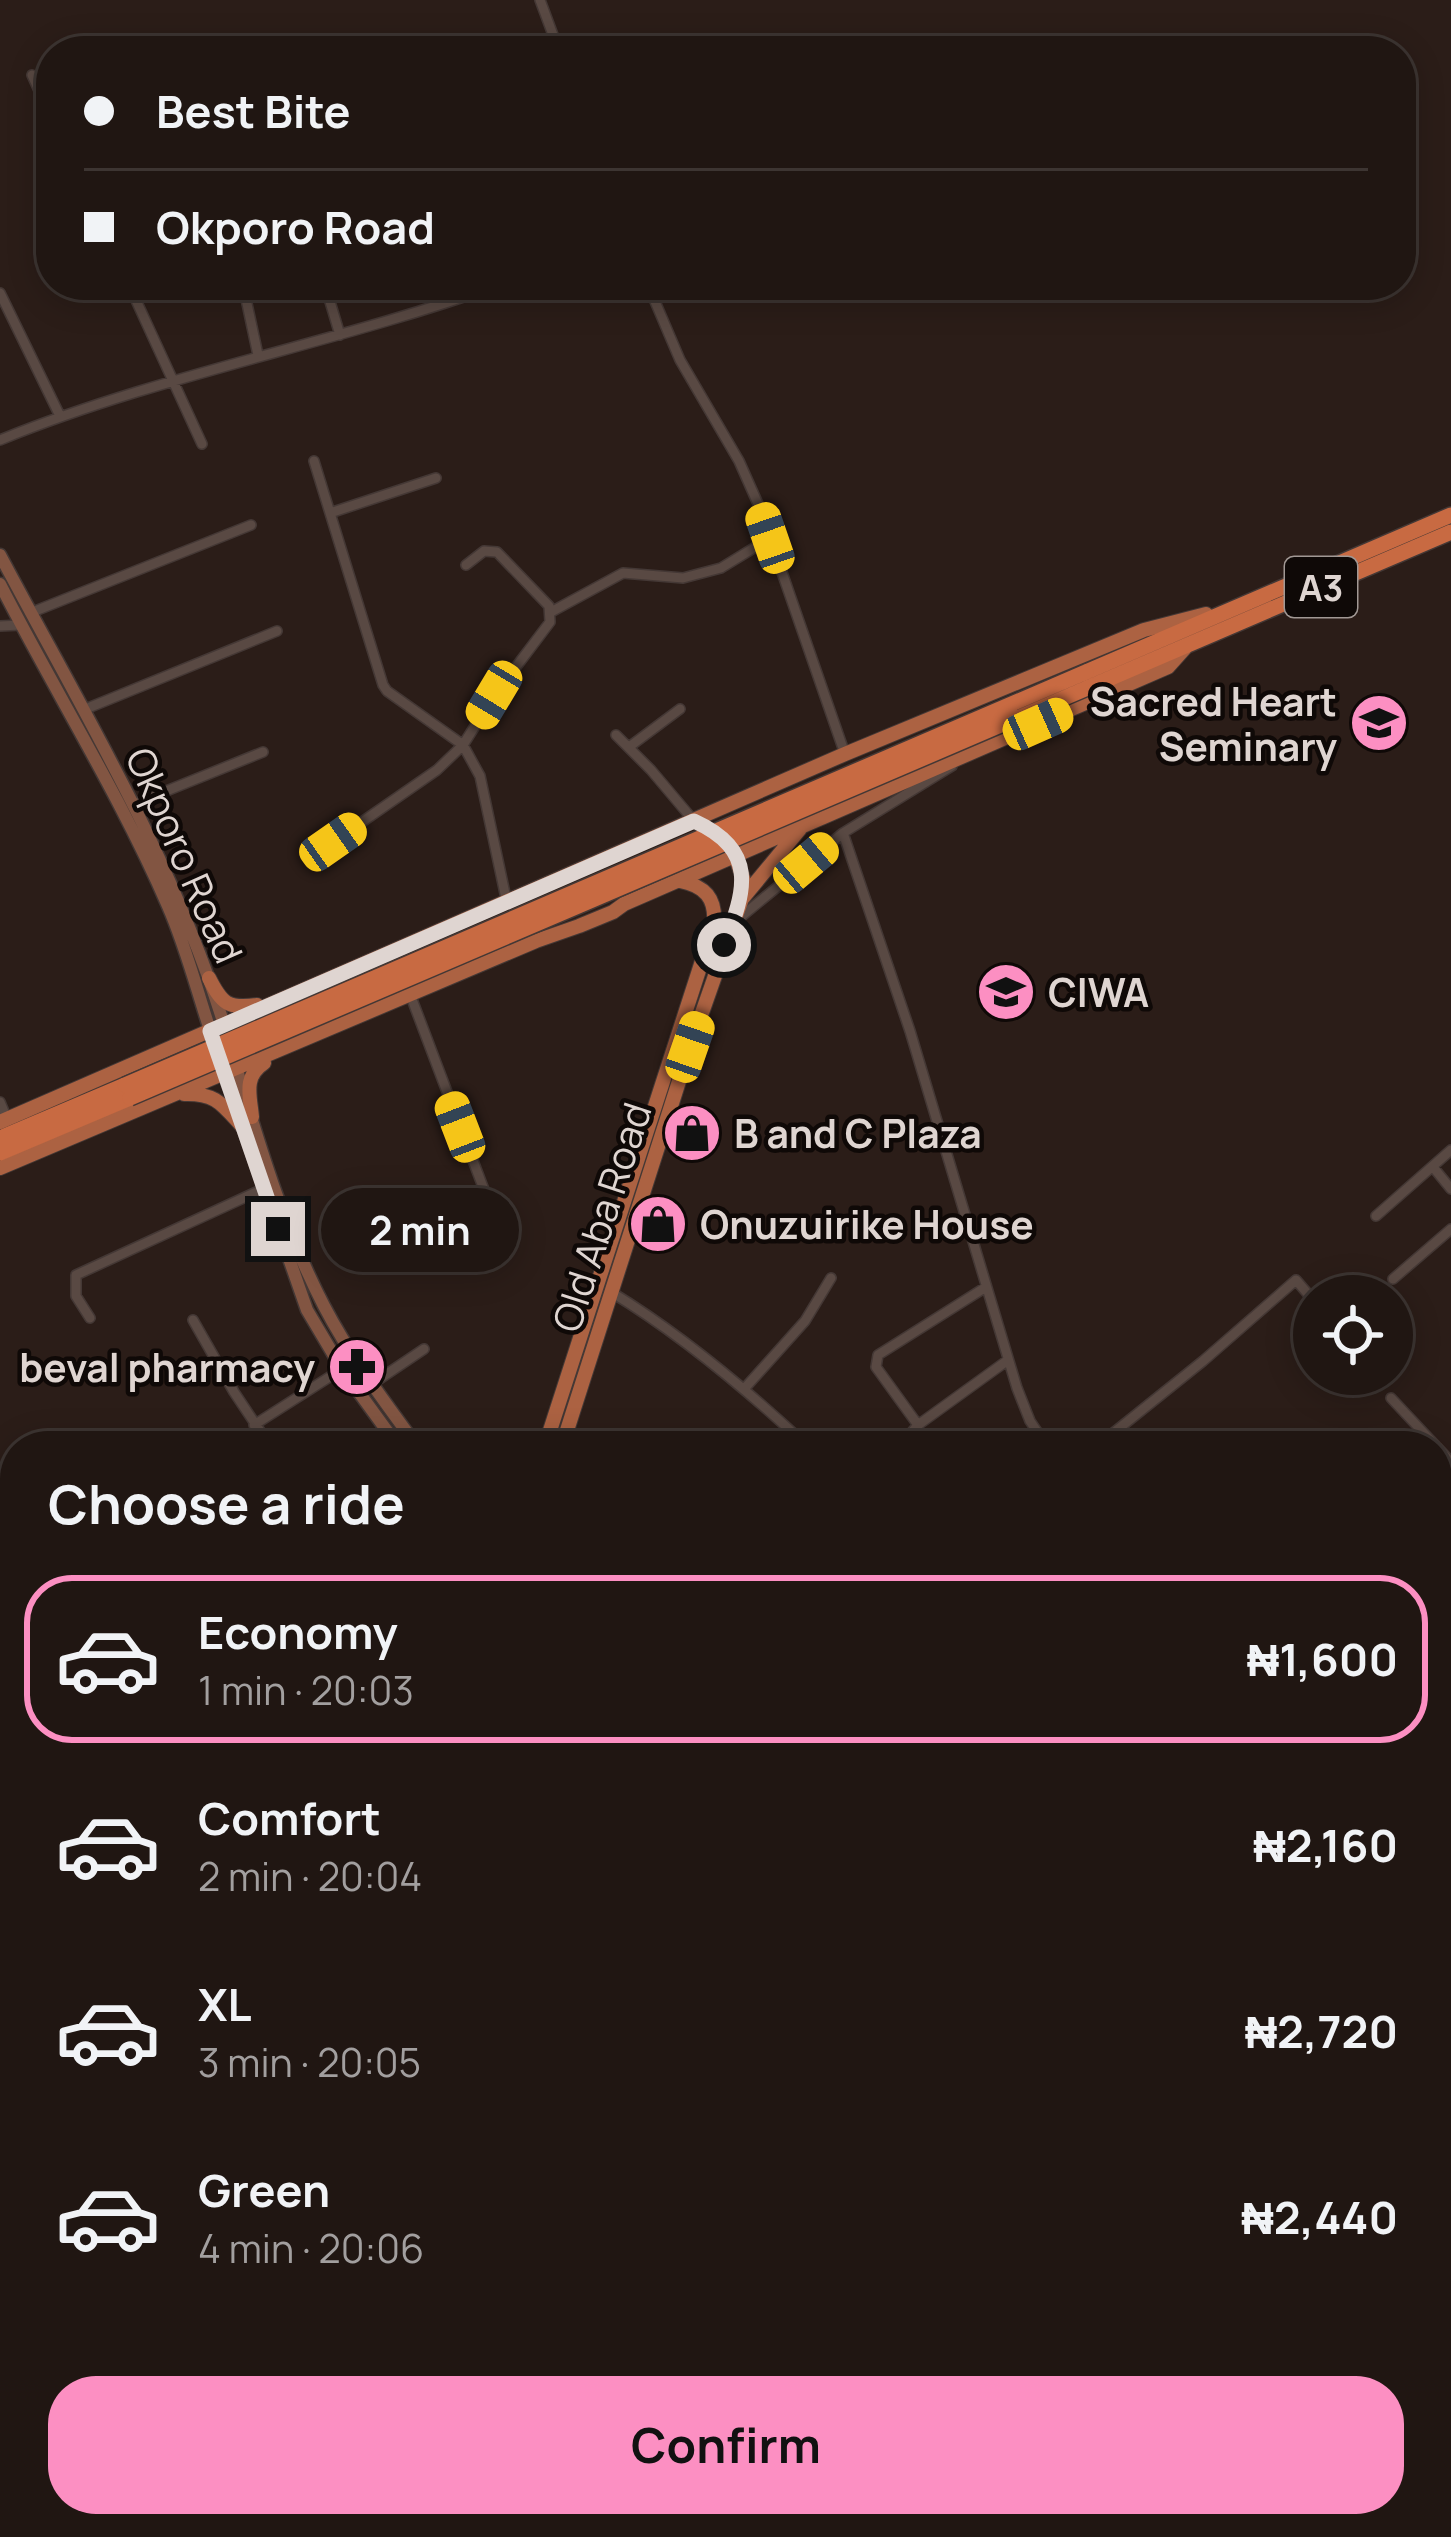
<!DOCTYPE html>
<meta charset="utf-8">
<style>
body{margin:0;font-family:Manrope,sans-serif;background:#2d2320;color:#f1f3f6;height:100vh;display:flex;flex-direction:column;font-size:45px;white-space:nowrap}
*{box-sizing:border-box;margin:0}
p{font-size:39px;color:#a29f9f}
.icon{flex:none;width:66px;height:66px;fill:none;stroke:currentColor;stroke-width:2;stroke-linecap:round;stroke-linejoin:round}
.map{position:relative;flex:1;overflow:hidden}
.panel{position:absolute;left:0px;top:1431px;width:1452px;height:1107px;display:flex;flex-direction:column;background:#201612;border-radius:48px 48px 0 0;box-shadow:0 6px 30px #0003,0 0 0 3px #3d3532}
.panel>*{flex:none}
.guide{position:absolute;left:36px;top:36px;width:1380px;height:264px;border-radius:48px;box-shadow:0 6px 30px #0003,0 0 0 3px #3d3532;display:grid;align-content:center;height:264px;padding:0 48px;background:#201612}
.controls{position:absolute;left:1293px;top:1275px;display:grid;gap:24px}
.controls a{display:grid;place-items:center;width:120px;height:120px;border-radius:50%;background:#201612;box-shadow:0 6px 30px #0003,0 0 0 3px #3d3532;font-size:60px}
.end{position:absolute;width:54px;height:54px;margin:-27px;border:15px solid #dfd5d1;background:#111;box-shadow:0 0 0 6px #111}
.from{border-radius:50%}
.bubble{position:absolute;height:84px;border-radius:42px;background:#201612;box-shadow:0 6px 30px #0003,0 0 0 3px #3d3532;font-size:39px;font-weight:700;line-height:84px;text-align:center}
.car{position:absolute;width:36px;height:72px;margin:-36px -18px;border-radius:15px;box-shadow:0 0 9px 3px #0007;background:linear-gradient(#f5c518 24%,#345 0 40%,#f5c518 0 76%,#345 0 86%,#f5c518 0)}
.guide b{display:flex;align-items:center;gap:42px;height:114px;font-size:45px}
.guide b+b{border-top:3px solid #3d3532}
.guide i{width:30px;height:30px;background:#f1f3f6}
ul{padding:0;list-style:none}
li{display:flex;align-items:center;gap:36px;height:168px;margin:0 24px 18px;padding:0 24px;border:6px solid transparent;border-radius:48px}
li div{flex:1}
li b{display:block;font-size:45px}
li em{font-style:normal;font-weight:700}
li.on{border-color:#fc8fc2}
li>.icon{width:108px;height:108px;stroke-width:1.5}
h2{padding:0 48px;font-size:54px;line-height:144px}
.primary-button{display:flex;gap:24px;margin-top:auto;padding:24px 48px}
.primary-button a{flex:1;height:138px;border-radius:48px;background:#fc8fc2;color:#111;font-size:48px;font-weight:700;line-height:138px;text-align:center}
.map>svg:first-child{display:block}
</style>
<div class="map">
<svg width="1451" height="2537" viewBox="0 0 1451 2537">
<defs>
<pattern id="wetland-marsh" width="20" height="14" patternUnits="userSpaceOnUse" patternTransform="scale(3)"><rect width="20" height="14" fill="#38431b"/><path d="M1 5h8M5 5V1M11 12h8M15 12V8" fill="none" stroke="#545d3b"/></pattern>
</defs>
<rect width="100%" height="100%" fill="#2b1d18"/>
<path fill="url(#wetland-marsh)" d="M0,2358L15,2373V2457L0,2441Z
M89,2523H252L262,2537H106Z
M275,2523H360L380,2537H286Z"/>
<g fill="none" stroke-linecap="round" stroke-linejoin="round">
<defs>
<path id="minor" d="M540,0L559,51
M32,75L51,117
M129,285L202,444
M243,285L258,355
M325,285L340,335
M648,285L680,360L739,461L759,506L845,754
M0,293L60,416
M0,440C162,374 334,344 498,285
M314,461L383,685L387,691L463,745L480,776L507,903
M330,513L436,478
M551,612L623,573L683,578L721,568L770,538
M30,613L251,525
M0,626L21,625
M83,710L277,631
M616,735L651,770L694,821
M629,747L680,709
M134,804L263,752
M843,833L910,1031L1017,1388L1030,1421L1047,1446
M333,842L437,770L463,745L494,696L550,622L549,606L497,552L484,551L466,565
M737,920L843,833L952,766
M410,994L494,1216
M0,1102L7,1119
M1433,1167L1451,1189
M1376,1216L1451,1150
M1393,1279L1451,1229
M611,1292C682,1335 745,1388 805,1444
M90,1318L76,1296V1275L263,1189
M193,1320L234,1392L270,1446
M1373,1374L1380,1382
M372,1384L424,1349
M744,1389L805,1321L831,1278
M1391,1398L1436,1446
M254,1425L342,1369
M918,1425L876,1367L878,1355L986,1287
M900,1446L918,1425L1008,1360
M1097,1446L1203,1361L1296,1280L1314,1301
M1437,1447L1451,1462
M0,1559L15,1588
M1437,1611L1451,1580
M0,1614L15,1606
M0,1745L15,1738
M1437,1798L1451,1806
M0,1946L15,1940
M1439,2187L1451,2200
M1437,2399L1451,2390
M1437,2487L1451,2479
M614,2523L623,2537
M921,2537L940,2523
M1207,2537L1228,2523
M1350,2537L1374,2523"/>
<path id="secondary" d="M0,555C82,710 174,860 225,1028
M0,584C55,692 120,795 168,906C187,949 198,995 213,1039
M234,1060C258,1142 284,1229 324,1306C350,1356 384,1401 417,1446
M221,1064L307,1310L342,1369L398,1446
M1437,1947L1451,1952"/>
<path id="primary" d="M742,899L800,829
M209,978C222,1004 228,1009 257,1005
M184,1094C216,1093 222,1104 242,1126
M252,1117C250,1095 243,1077 264,1063
M0,1122L845,754L1144,630L1206,614
M0,1168L536,941L579,926L613,912L624,904L1168,667L1185,648
M545,1446L714,924C716,898 705,886 680,881
M562,1446L690,1047L742,899L743,878L734,853
M0,2040L15,2033
M0,2059L15,2051"/>
<path id="trunk" d="M1086,672L1451,515
M1092,686L1451,532
M0,1138L125,1085
M0,1153L130,1098"/>
</defs>
<use href="#minor" stroke="#443835" stroke-width="12"/>
<use href="#secondary" stroke="#443835" stroke-width="15"/>
<use href="#primary" stroke="#443835" stroke-width="16"/>
<use href="#trunk" stroke="#443835" stroke-width="18"/>
<use href="#minor" stroke="#594943" stroke-width="9"/>
<use href="#secondary" stroke="#825542" stroke-width="12"/>
<use href="#primary" stroke="#ac6242" stroke-width="14"/>
<use href="#trunk" stroke="#c86a42" stroke-width="15"/>
<path stroke="#958985" stroke-width="3" stroke-dasharray="24 12" stroke-linecap="butt" d="M1437,2461L1451,2453
M1311,2537L1334,2523"/>
<defs>
<path id="trunk-bridge" d="M125,1085L1086,672
M130,1098L1092,686"/>
</defs>
<use href="#trunk-bridge" stroke="#443835" stroke-width="18" stroke-linecap="butt"/>
<use href="#trunk-bridge" stroke="#c86a42" stroke-width="15"/>
</g>
<g fill="none" stroke-linecap="round" stroke-linejoin="round">
<path stroke="#dfd5d1" stroke-width="15" d="M278,1229L210,1031L694,821C758,850 746,890 724,945"/>
</g>
<defs>
<symbol id="university-disc" viewBox="-11 -11 22 22"><circle r="9.5" fill="#fc8fc2" stroke="#0f0907"/><path d="M0-5L7-2L0 1L-7-2ZM-4 1L0 2.5L4 1V4Q0 6-4 4Z" fill="#111"/></symbol>
<symbol id="shop-disc" viewBox="-11 -11 22 22"><circle r="9.5" fill="#fc8fc2" stroke="#0f0907"/><path d="M-5-2.5h2.3a2.7 3.5 0 0 1 5.4 0H5L5.5 6h-11ZM-1.5-2.5h3a1.5 2.3 0 0 0-3 0Z" fill="#111"/></symbol>
<symbol id="pharmacy-disc" viewBox="-11 -11 22 22"><circle r="9.5" fill="#fc8fc2" stroke="#0f0907"/><path d="M-2-6h4v4h4v4h-4v4h-4v-4h-4v-4h4Z" fill="#111"/></symbol>
</defs>
<g fill-rule="evenodd">
<use href="#university-disc" x="1346" y="690" width="66" height="66"/>
<use href="#university-disc" x="973" y="959" width="66" height="66"/>
<use href="#shop-disc" x="659" y="1100" width="66" height="66"/>
<use href="#shop-disc" x="625" y="1191" width="66" height="66"/>
<use href="#pharmacy-disc" x="324" y="1334" width="66" height="66"/>
</g>
<g text-anchor="middle" dominant-baseline="central" stroke-width="9" stroke-linejoin="round" paint-order="stroke">
<rect fill="#0f0907" stroke="#a19894" stroke-width="3" x="1285" y="557" width="72" height="60" rx="9"/>
<g font-size="36" font-weight="bold" fill="#dfd5d1">
<text x="1321" y="587">A3</text>
</g>
<g font-size="39" font-weight="bold" fill="#dfd5d1" stroke="#0f0907" text-anchor="start">
<text x="1337" y="701" text-anchor="end">Sacred Heart<tspan x="1337" dy="45">Seminary</tspan></text>
<text x="1048" y="992">CIWA</text>
<text x="734" y="1133">B and C Plaza</text>
<text x="700" y="1224">Onuzuirike House</text>
<text x="315" y="1367" text-anchor="end">beval pharmacy</text>
</g>
<g font-size="39" fill="#dfd5d1" stroke="#0f0907">
<text transform="translate(185 855) rotate(66)">Okporo Road</text>
<text transform="translate(601 1217) rotate(-72)">Old Aba Road</text>
</g>
</g>
</svg>
<div class="controls">
<a><svg class="icon" aria-label="locate" viewBox="0 0 24 24"><circle cx="12" cy="12" r="6"/><path d="M12 2v4M12 18v4M2 12h4M18 12h4"/></svg></a>
</div>
<i class="end from" style="left:724px;top:945px"></i>
<i class="end" style="left:278px;top:1229px"></i>
<div class="bubble" style="left:321px;top:1188px;width:198px">2 min</div>
<i class="car" style="left:770px;top:538px;rotate:341deg"></i>
<i class="car" style="left:494px;top:695px;rotate:211deg"></i>
<i class="car" style="left:1038px;top:724px;rotate:66deg"></i>
<i class="car" style="left:333px;top:842px;rotate:55deg"></i>
<i class="car" style="left:806px;top:863px;rotate:50deg"></i>
<i class="car" style="left:690px;top:1047px;rotate:19deg"></i>
<i class="car" style="left:460px;top:1127px;rotate:339deg"></i>
<div class="guide">
<b><i class="from"></i>Best Bite</b>
<b><i></i>Okporo Road</b>
</div>
<section class="panel">
<h2>Choose a ride</h2>
<ul>
<li class="on"><svg class="icon" aria-label="car" viewBox="0 0 24 24"><path d="M5 17H2v-5l4-1 3-4h7l3 4 3 1v5h-3M9 17h6M6 11h13"/><circle cx="7" cy="17" r="2"/><circle cx="17" cy="17" r="2"/></svg><div><b>Economy</b><p>1 min · 20:03</p></div><em>₦1,600</em></li>
<li><svg class="icon" aria-label="car" viewBox="0 0 24 24"><path d="M5 17H2v-5l4-1 3-4h7l3 4 3 1v5h-3M9 17h6M6 11h13"/><circle cx="7" cy="17" r="2"/><circle cx="17" cy="17" r="2"/></svg><div><b>Comfort</b><p>2 min · 20:04</p></div><em>₦2,160</em></li>
<li><svg class="icon" aria-label="car" viewBox="0 0 24 24"><path d="M5 17H2v-5l4-1 3-4h7l3 4 3 1v5h-3M9 17h6M6 11h13"/><circle cx="7" cy="17" r="2"/><circle cx="17" cy="17" r="2"/></svg><div><b>XL</b><p>3 min · 20:05</p></div><em>₦2,720</em></li>
<li><svg class="icon" aria-label="car" viewBox="0 0 24 24"><path d="M5 17H2v-5l4-1 3-4h7l3 4 3 1v5h-3M9 17h6M6 11h13"/><circle cx="7" cy="17" r="2"/><circle cx="17" cy="17" r="2"/></svg><div><b>Green</b><p>4 min · 20:06</p></div><em>₦2,440</em></li>
</ul>
<div class="primary-button"><a>Confirm</a></div>
</section>
</div>
